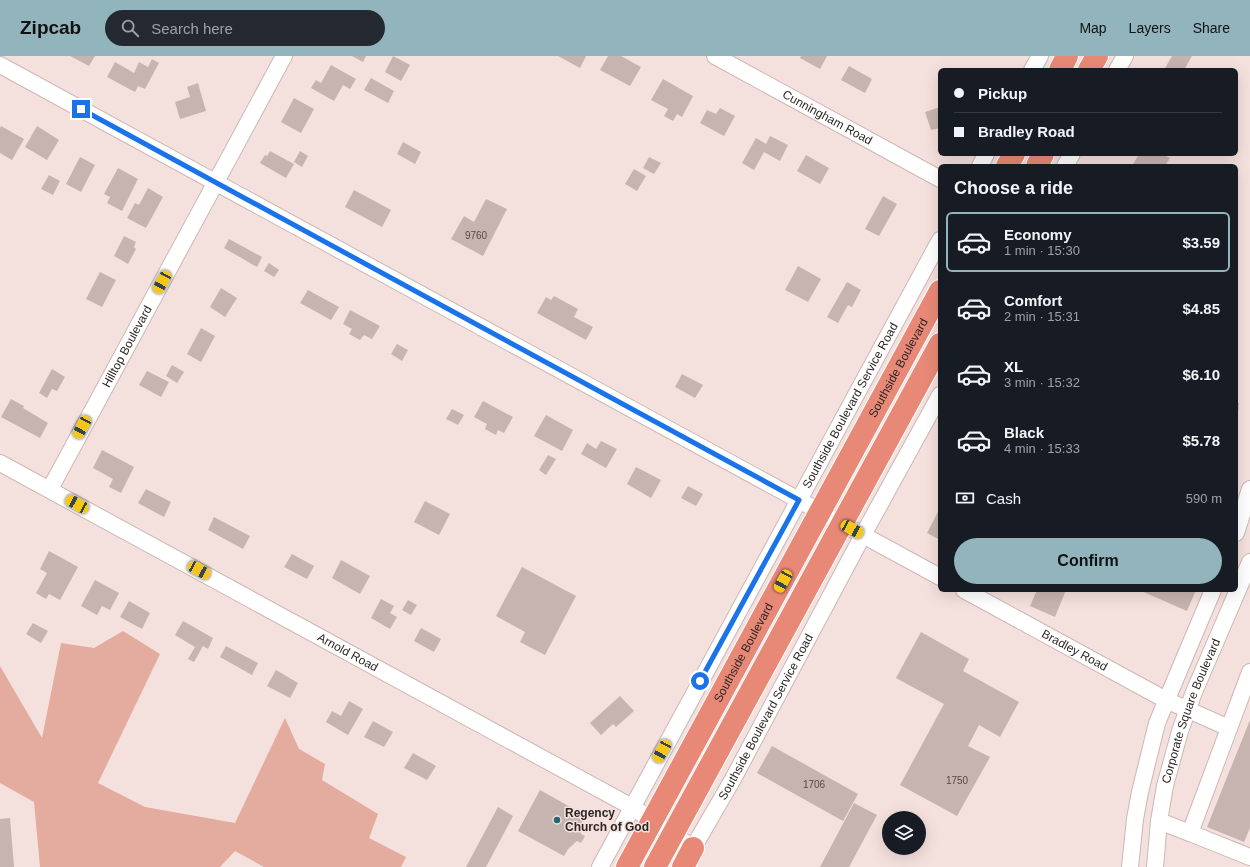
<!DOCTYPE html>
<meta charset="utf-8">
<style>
body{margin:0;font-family:Arial,sans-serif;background:#242831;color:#f1f3f6;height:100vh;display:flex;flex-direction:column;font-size:15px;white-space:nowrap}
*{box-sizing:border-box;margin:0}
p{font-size:13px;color:#9ea1a6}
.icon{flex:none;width:22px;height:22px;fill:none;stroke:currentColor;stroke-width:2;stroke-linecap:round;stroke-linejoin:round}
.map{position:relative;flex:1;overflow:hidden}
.panel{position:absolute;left:938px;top:108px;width:300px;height:428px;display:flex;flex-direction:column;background:#171b24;border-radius:6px;box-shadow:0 4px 16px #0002}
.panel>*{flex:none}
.guide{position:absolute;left:938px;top:12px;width:300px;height:88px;border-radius:6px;box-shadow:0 4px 16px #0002;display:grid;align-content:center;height:88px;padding:0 16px;background:#171b24}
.buttons{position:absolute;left:882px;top:755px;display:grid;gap:8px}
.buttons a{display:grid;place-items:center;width:44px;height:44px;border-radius:50%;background:#171b24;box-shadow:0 4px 16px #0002;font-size:20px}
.end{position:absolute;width:18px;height:18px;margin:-9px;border:5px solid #1a73e8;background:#fff;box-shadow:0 0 0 2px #fff}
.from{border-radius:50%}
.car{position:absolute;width:12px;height:24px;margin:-12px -6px;border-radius:5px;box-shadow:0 0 3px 1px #0007;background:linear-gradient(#f5c518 24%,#345 0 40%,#f5c518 0 76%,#345 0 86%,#f5c518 0)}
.guide b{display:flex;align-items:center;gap:14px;height:38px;font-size:15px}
.guide b+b{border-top:1px solid #363941}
.guide i{width:10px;height:10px;background:#f1f3f6}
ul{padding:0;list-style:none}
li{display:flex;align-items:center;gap:12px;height:60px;margin:0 8px 6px;padding:0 8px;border:2px solid transparent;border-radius:6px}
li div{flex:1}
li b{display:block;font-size:15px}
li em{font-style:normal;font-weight:600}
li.current{border-color:#92b4bc}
li>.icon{width:36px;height:36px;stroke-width:1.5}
h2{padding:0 16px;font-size:18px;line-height:48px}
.pay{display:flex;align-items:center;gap:10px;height:44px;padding:0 16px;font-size:15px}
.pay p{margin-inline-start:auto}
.action{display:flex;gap:8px;margin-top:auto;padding:8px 16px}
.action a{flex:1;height:46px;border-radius:24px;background:#92b4bc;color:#111;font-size:16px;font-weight:600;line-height:46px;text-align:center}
header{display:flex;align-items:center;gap:24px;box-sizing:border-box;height:56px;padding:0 20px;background:#92b4bc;color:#111}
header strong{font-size:19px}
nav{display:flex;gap:22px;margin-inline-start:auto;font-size:14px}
.search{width:280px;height:36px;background:#242831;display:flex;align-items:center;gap:10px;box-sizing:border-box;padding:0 14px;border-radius:22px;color:#9ea1a6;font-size:15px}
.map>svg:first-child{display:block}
</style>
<header>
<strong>Zipcab</strong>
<div class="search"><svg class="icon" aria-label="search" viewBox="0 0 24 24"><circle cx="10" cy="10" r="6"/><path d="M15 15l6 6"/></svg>Search here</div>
<nav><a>Map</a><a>Layers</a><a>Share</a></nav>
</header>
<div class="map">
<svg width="1250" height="811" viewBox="0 0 1250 811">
<rect width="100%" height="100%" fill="#f4e0dc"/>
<path fill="#e4ab9f" d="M123,575L160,598L98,727L145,751L235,767L285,662L299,693L325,708L322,724L378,758L369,782L406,801L401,811H264L235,795L220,811H40L34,746L0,727V610L42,682L61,587L94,592Z"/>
<path fill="#c7b4b0" d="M70,0H95L89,10Z
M352,0H366L363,6Z
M393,0L410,9L401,25L385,16Z
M558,0H586L580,12Z
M608,0H621L641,11L630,30L600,14Z
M801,0H827L820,13L800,2Z
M1172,0H1192L1184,14H1164Z
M152,3L159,7L145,33L138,30L135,36L107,21L115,6L134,17L139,6L148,11Z
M331,9L356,23L350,33L343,29L334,45L311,32L316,24L321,27Z
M849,10L872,23L865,37L841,24Z
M371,22L394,35L388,47L364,34Z
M663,23L693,40L682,61L677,58L673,65L664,60L668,53L651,44Z
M198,27L206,55L180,63L175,46L190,41L187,31Z
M294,42L314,53L301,77L281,66Z
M940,51V72L931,74L925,56Z
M720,52L735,60L724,80L700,67L707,54L716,58Z
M1,70L24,83L12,104L0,97V72Z
M37,70L59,84L47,104L25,91Z
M770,80L788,89L780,105L764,96L754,114L742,107L756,82L766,88Z
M403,86L421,96L415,108L397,98Z
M270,95L294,108L286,122L260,107L265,99L267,100Z
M300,95L308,100L302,111L294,106Z
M1139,98H1162L1170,102L1165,110H1132Z
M806,99L829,112L820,128L797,115Z
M80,101L95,109L81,136L66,128Z
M649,101L661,107L654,118L643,112Z
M118,112L138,123L122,155L107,147L110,141L104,138Z
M634,113L646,120L637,135L625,128Z
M49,119L60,125L53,139L41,133Z
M148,132L163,141L146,172L127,162L135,147L139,149Z
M354,134L391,154L382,171L345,151Z
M883,140L897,148L879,180L865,173Z
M486,143L507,153L483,200L451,183L464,160L474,166Z
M124,180L136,186L134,191L136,193L128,208L114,200Z
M229,183L262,201L257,211L224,192Z
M269,207L279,214L274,221L264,215Z
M798,210L821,223L808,246L785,234Z
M100,216L116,224L102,251L86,243Z
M847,226L861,234L852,251L848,249L838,267L827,261Z
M221,232L237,242L225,261L210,251Z
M308,234L339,251L331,264L300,247Z
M554,240L578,253L574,261L593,271L586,284L537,257L546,241L551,244Z
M350,254L380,270L372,283L364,279L360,284L349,278L352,273L343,268Z
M201,272L215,280L201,306L187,298Z
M397,288L408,294L402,305L391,298Z
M172,309L184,316L177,327L166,320Z
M52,313L65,321L57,335L52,333L47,342L39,337Z
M147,315L169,326L161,341L139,329Z
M682,318L703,329L695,342L675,331Z
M11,343L24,350L23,352L48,367L40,382L1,361Z
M483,345L513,361L504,377L498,374L496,379L485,373L487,368L474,361Z
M1236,346L1239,347L1237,365H1236Z
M452,353L464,359L458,369L446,363Z
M546,359L573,374L562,395L534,380Z
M601,385L617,393L606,412L581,398L587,387L596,393Z
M102,394L134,411L121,437L109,431L113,423L93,412Z
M548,399L556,403L546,419L539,414Z
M636,411L661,424L651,442L627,428Z
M688,430L703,438L696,450L681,442Z
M146,433L171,446L164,461L138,447Z
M425,445L450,458L439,479L414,466Z
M940,452V484L927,477Z
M214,461L250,480L243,493L208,474Z
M49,495L78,511L60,544L49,538L46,543L36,537L47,517L40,513Z
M292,498L314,510L307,523L284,511Z
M341,504L370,520L360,538L332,522Z
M522,511L576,540L545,599L520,586L525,576L496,560Z
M95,524L119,537L110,554L102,550L97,559L81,550Z
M1037,534H1066L1055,561L1030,550Z
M1139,534H1196L1187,555Z
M381,543L394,550L390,557L397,561L390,573L371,562Z
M408,544L417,549L411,559L402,554Z
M129,545L150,557L142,573L120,561Z
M183,565L213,582L208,593L203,590L194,606L188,603L195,591L175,579Z
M33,567L48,575L41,587L26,578Z
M421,572L441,583L434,596L414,585Z
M921,576L969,603L963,615L1019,646L1000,681L979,669L968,690L990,701L957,760L900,729L944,648L896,622Z
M226,590L258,607L252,619L220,601Z
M276,614L298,627L290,642L267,630Z
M620,640L634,655L616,671L613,668L601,679L590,667Z
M349,645L363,653L348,679L326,666L332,655L341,660Z
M1250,664V772L1244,786L1207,771Z
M373,665L393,676L384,691L364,681Z
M772,690L858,738L843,765L757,717Z
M413,697L436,710L427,724L404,712Z
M540,734L583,758L581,778L585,780L581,787L577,785L568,793L564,800L518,775Z
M854,747L877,759L849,811H820Z
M498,751L513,760L486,811H466Z
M10,762L14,811H0V763Z"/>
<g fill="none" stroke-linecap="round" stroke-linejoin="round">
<defs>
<g id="minor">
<path id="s1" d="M715,0L940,123"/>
<path d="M0,9L940,521"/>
<path d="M1032,14L1040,0"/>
<path d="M1117,14L1125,0"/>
<path d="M980,110L986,98"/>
<path d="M1065,110L1072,98"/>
<path id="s2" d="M0,407L632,751L693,792L733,723L863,479L940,339"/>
<path id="s3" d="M50,433L284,0"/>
<path d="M1236,477L1250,433"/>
<path id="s4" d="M964,534L1166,644L1229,672"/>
<path d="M1250,616L1190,777L1250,801"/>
<path d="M1159,765L1190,777"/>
<path id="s5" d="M600,811L940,184"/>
<path d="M1130,811L1135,763L1140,736L1157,667L1213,534"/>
<path id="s6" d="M1155,811L1159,765L1165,730L1180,675L1194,636L1250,506"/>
</g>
<g id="highway">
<path d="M1060,14L1067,0"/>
<path d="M1089,14L1097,0"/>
<path d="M1007,110L1014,98"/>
<path d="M1037,110L1043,98"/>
<path id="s7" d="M627,811L940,235"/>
<path d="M655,811L940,288"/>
<path d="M683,811L693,792"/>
</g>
</defs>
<use href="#minor" stroke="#cbb8b4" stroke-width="18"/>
<use href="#highway" stroke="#fff" stroke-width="24"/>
<use href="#minor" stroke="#fff" stroke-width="16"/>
<use href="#highway" stroke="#e88977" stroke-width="22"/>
</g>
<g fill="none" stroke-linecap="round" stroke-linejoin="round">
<path stroke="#1a73e8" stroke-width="5" d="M81,53L799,444L700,625"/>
</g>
<circle fill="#1f6875" stroke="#f4e0dc" stroke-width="1.5" cx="557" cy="764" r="4"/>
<g text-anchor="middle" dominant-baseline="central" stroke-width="3" stroke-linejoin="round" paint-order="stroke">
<g font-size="10" fill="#544a48">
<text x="476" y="179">9760</text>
<text x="957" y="724">1750</text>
<text x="814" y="728">1706</text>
</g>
<g font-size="12" fill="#2d2625" stroke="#f4e0dc">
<text stroke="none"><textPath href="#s1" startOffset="128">Cunningham Road</textPath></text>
<text stroke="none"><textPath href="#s3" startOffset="162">Hilltop Boulevard</textPath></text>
<text stroke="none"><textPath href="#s7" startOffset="568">Southside Boulevard</textPath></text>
<text stroke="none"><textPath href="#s5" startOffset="525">Southside Boulevard Service Road</textPath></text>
<text stroke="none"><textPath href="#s4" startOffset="126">Bradley Road</textPath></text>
<text stroke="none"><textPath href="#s2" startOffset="396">Arnold Road</textPath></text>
<text stroke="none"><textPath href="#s7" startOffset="244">Southside Boulevard</textPath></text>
<text stroke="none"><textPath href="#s6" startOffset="161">Corporate Square Boulevard</textPath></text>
<text stroke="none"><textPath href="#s2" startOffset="943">Southside Boulevard Service Road</textPath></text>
</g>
<g font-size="12" font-weight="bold" fill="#2d2625" stroke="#f4e0dc" text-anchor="start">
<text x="565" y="757">Regency<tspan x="565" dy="14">Church of God</tspan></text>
</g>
</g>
</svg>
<div class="buttons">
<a><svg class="icon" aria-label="layers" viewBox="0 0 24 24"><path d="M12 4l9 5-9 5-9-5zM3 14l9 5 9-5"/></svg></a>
</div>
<i class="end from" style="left:700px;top:625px"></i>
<i class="end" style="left:81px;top:53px"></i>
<i class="car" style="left:162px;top:226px;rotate:209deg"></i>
<i class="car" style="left:82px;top:371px;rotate:209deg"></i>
<i class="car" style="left:77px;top:448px;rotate:299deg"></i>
<i class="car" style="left:852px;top:473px;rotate:119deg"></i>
<i class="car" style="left:199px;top:514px;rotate:119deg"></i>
<i class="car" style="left:783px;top:525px;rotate:209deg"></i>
<i class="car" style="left:662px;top:695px;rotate:209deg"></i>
<div class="guide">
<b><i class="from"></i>Pickup</b>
<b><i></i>Bradley Road</b>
</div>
<section class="panel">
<h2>Choose a ride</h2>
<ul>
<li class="current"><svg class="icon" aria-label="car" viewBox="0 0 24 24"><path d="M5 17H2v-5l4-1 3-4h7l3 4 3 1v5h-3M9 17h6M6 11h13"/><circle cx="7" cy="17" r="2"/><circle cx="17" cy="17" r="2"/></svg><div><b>Economy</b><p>1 min · 15:30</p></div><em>$3.59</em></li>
<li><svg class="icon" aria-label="car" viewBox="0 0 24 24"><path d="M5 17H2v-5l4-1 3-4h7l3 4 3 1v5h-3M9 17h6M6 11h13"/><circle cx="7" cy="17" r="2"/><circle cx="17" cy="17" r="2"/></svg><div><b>Comfort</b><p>2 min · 15:31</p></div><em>$4.85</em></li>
<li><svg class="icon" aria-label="car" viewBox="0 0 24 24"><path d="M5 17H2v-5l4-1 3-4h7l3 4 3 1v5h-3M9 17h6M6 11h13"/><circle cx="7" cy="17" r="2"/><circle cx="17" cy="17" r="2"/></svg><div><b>XL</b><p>3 min · 15:32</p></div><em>$6.10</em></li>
<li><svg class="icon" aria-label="car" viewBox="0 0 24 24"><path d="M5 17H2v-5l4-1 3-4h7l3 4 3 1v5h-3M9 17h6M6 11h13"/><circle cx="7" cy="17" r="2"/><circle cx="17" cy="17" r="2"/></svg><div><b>Black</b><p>4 min · 15:33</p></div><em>$5.78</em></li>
</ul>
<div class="pay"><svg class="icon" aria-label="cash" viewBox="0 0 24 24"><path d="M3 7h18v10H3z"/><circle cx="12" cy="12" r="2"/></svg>Cash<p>590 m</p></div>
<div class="action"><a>Confirm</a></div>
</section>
</div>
